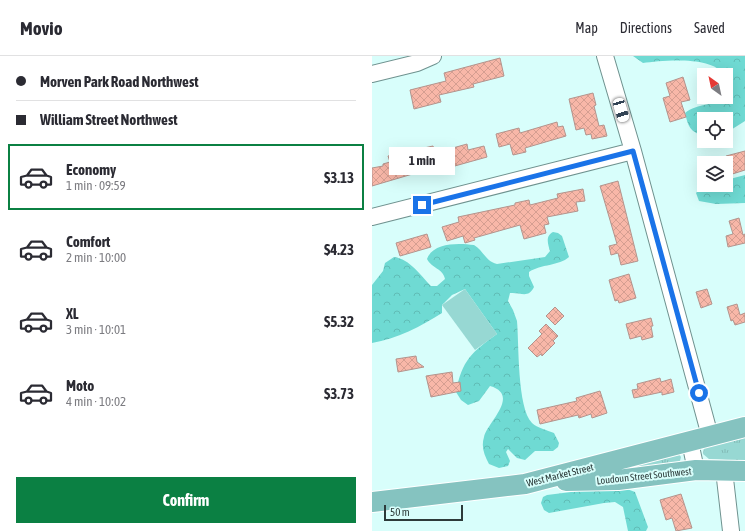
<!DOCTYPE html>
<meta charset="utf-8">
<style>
body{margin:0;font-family:"Asap Condensed",sans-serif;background:#f2f2f3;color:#2b2b33;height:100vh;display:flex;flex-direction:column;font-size:15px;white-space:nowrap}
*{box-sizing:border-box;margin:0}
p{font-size:13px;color:#7c7c81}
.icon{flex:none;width:22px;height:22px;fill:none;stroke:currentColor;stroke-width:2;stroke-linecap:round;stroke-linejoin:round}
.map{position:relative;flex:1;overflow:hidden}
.sheet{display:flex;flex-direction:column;background:#fff;width:372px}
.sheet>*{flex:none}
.hud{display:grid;align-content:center;height:88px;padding:0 16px;background:#fff}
.needle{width:26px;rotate:327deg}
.controls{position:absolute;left:325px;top:12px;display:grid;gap:8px}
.controls a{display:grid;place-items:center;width:36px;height:36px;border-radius:0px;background:#fff;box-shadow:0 4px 16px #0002;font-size:20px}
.scale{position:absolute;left:12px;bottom:10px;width:79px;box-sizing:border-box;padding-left:4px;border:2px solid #2d3b3a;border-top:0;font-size:11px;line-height:14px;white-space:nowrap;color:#2d3b3a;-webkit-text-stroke:3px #d8fefb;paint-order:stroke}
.end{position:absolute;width:18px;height:18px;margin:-9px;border:5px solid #1a73e8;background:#fff;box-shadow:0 0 0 2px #fff}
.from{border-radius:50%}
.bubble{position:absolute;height:28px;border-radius:0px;background:#fff;box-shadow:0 4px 16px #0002;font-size:13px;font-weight:700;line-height:28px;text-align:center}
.car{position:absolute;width:12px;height:24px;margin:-12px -6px;border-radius:5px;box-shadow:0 0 3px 1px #0007;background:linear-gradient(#fff 24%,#345 0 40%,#fff 0 76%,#345 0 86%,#fff 0)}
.hud b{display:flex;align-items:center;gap:14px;height:38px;font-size:15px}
.hud b+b{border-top:1px solid #e1e1e2}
.hud i{width:10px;height:10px;background:#2b2b33}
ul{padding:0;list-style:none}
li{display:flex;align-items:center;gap:12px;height:66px;margin:0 8px 6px;padding:0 8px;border:2px solid transparent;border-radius:0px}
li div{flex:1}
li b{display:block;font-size:15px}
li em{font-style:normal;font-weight:700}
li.current{border-color:#0b8043}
li>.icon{width:36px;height:36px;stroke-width:1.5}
.button{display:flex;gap:8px;margin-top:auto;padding:8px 16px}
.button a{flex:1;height:46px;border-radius:0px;background:#0b8043;color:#fff;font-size:16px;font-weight:700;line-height:46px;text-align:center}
header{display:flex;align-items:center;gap:24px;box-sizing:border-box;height:56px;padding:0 20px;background:#fff;border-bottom:1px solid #e1e1e2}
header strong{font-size:19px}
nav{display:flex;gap:22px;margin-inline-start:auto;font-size:14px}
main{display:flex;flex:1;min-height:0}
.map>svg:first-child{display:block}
</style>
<header>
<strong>Movio</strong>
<nav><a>Map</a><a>Directions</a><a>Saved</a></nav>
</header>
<main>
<section class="sheet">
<div class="hud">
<b><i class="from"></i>Morven Park Road Northwest</b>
<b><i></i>William Street Northwest</b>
</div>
<ul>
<li class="current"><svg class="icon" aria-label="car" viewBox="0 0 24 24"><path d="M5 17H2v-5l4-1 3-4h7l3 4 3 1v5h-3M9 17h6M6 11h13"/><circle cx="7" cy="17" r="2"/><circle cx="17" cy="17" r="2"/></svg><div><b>Economy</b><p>1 min · 09:59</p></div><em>$3.13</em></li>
<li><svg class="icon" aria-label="car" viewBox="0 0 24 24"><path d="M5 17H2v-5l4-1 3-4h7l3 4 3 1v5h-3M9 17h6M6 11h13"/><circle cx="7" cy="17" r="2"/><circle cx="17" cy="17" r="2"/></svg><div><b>Comfort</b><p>2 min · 10:00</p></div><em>$4.23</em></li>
<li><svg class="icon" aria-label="car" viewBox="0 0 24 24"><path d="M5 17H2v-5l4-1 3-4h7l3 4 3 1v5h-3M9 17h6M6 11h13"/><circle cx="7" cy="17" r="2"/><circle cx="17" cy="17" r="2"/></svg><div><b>XL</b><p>3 min · 10:01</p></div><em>$5.32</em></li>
<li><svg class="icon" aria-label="car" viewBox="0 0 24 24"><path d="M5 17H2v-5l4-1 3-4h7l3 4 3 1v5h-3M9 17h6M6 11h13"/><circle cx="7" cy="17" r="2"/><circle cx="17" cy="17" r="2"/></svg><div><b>Moto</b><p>4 min · 10:02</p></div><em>$3.73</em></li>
</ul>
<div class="button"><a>Confirm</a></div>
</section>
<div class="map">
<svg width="373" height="475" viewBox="0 0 373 475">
<defs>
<pattern id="grass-tufts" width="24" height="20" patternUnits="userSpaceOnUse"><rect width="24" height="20" fill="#97d8d3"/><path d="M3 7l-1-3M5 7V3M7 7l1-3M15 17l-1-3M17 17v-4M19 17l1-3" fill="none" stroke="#82bab6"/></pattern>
<pattern id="forest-crowns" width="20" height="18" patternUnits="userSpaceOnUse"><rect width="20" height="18" fill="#6fdad3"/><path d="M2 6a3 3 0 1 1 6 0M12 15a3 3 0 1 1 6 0" fill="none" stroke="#60bcb6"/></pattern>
<pattern id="building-cross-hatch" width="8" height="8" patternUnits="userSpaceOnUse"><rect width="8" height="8" fill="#f8b7a8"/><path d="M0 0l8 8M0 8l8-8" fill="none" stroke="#d59e91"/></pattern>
</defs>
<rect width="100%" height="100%" fill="#d8fefb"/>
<path fill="url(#grass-tufts)" d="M373,378V405L337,403L331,398L332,391Z
M306,397L309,401L307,409L221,420Z"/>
<path fill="url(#forest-crowns)" d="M261,0H373V65L354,77V63H332V80C318,76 316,70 313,57C325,47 345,50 356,39L354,19H351C343,0 291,4 271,7Z
M373,119V147L344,148L327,145L324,137L330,130L354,129V124Z
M181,176L186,177L190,180L197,201C187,210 169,208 157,216V220L162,231C156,243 149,236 138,237L136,245L141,254L145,265C147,287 145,352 160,367C165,372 175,374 182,377L187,387L186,391L181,395H163L153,404L145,402L136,393L134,396L138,405L136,410L127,412L117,408C112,399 109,391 112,381C115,367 149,339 118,330L107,345L96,349L89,344L84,336C90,304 100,296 125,278L93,233L80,239L70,249V257C50,270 24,283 0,287V229L11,215L13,207L22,201C38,203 49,220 59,230H65L73,223C71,212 60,213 55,203C61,186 87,187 102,189C112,195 113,205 125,208L173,201L178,195C176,188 173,180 181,176Z
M247,430L263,436L276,471L274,475H256L251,451L243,446L232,447L177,457L172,454L169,447L171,441L175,439Z"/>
<path fill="#97d8d3" d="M93,233L125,278L103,294L70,249Z"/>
<path fill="url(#building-cross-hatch)" stroke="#b3948d" d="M128,2L132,20L101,28L102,31L67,39L69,46L42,53L38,34L74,25L72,17Z
M311,21L318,44L309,46L314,61L298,66L291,42L298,40L294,27Z
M221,37L224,49L222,50L227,70L232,69L235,80L220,83L219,78L214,79L212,72L204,74L197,43Z
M185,66L186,71L191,70L194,80L153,92L154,96L141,99L138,88L127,91L124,78L147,72L148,77Z
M95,88L96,94L112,90L115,101L54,118V114L0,130V112L11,110V108L18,106L16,100L27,97L30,109L50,102L49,98L53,97L52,92L61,90L63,97Z
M373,95V114L354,120V100Z
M246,125L266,205L249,209L246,197L239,199L237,190L245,188L228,130Z
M211,133L213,145L204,146L206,155L175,161L177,168L172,169L174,177L152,183L148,169L102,182L103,184L93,187L91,180L75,185L70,171L87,166L86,161L143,149V147L157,144L158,149L186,142L185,138Z
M367,162L371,179L373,178V187L356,191L354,180L361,178L357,165Z
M55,178L59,191L28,200L24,187Z
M257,218L264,242L247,247L246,244L243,245L237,224Z
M335,233L340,248L329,252L324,236Z
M365,248L368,259L373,257V266L363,269L361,264L359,265L355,251Z
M183,251L192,260L183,269L174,260Z
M279,262L281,270H279L281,281L270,284L269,280L258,283L254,268Z
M174,268L186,280L181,285L183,287L170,300L169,298L165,301L156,292L170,278L167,275Z
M44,300L45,306L52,311L26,316L24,303Z
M80,316L81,327L88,326L89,335L59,341L54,320Z
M288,322L289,326L299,323L302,336L290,339V336L262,342L260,334L266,333L265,328Z
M228,335L235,357L220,362L219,358L207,362L206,359L168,368L165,354L205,345L204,342Z
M309,438L320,472L304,475L300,462L294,464L288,444Z"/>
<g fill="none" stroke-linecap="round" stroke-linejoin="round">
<defs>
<path id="minor" d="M233,0L261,95L338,380
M0,18L45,7L61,0
M0,161L261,95
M318,386L324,414
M352,414L359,475"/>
<path id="major" d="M194,425L246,424L324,414L373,415
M0,446L153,428L373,371"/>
</defs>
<use href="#minor" stroke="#6f928f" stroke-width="18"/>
<use href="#major" stroke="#fff" stroke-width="22"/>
<use href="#minor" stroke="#fff" stroke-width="16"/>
<use href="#major" stroke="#85c3c0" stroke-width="20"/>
</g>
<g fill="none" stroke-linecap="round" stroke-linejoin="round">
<path stroke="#1a73e8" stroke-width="5" d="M50,149L261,95L327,337"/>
</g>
<g text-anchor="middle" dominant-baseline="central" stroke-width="4" stroke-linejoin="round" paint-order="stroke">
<g font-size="10" fill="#2d3b3a" stroke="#d8fefb">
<text transform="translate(188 419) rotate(-14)">West Market Street</text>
<text transform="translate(272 420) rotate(-6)">Loudoun Street Southwest</text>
</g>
</g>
</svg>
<div class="controls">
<a><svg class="needle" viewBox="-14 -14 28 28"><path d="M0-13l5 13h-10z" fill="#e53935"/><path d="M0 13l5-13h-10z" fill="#7c7c81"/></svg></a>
<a><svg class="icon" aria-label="locate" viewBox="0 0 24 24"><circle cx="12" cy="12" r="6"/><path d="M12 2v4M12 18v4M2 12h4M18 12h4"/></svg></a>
<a><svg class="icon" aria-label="layers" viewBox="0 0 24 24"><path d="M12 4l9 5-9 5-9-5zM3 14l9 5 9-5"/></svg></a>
</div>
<div class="scale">50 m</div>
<i class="end from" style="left:327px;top:337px"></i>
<i class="end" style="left:50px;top:149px"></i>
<div class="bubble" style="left:17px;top:91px;width:66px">1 min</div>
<i class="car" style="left:249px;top:54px;rotate:163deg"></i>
</div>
</main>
